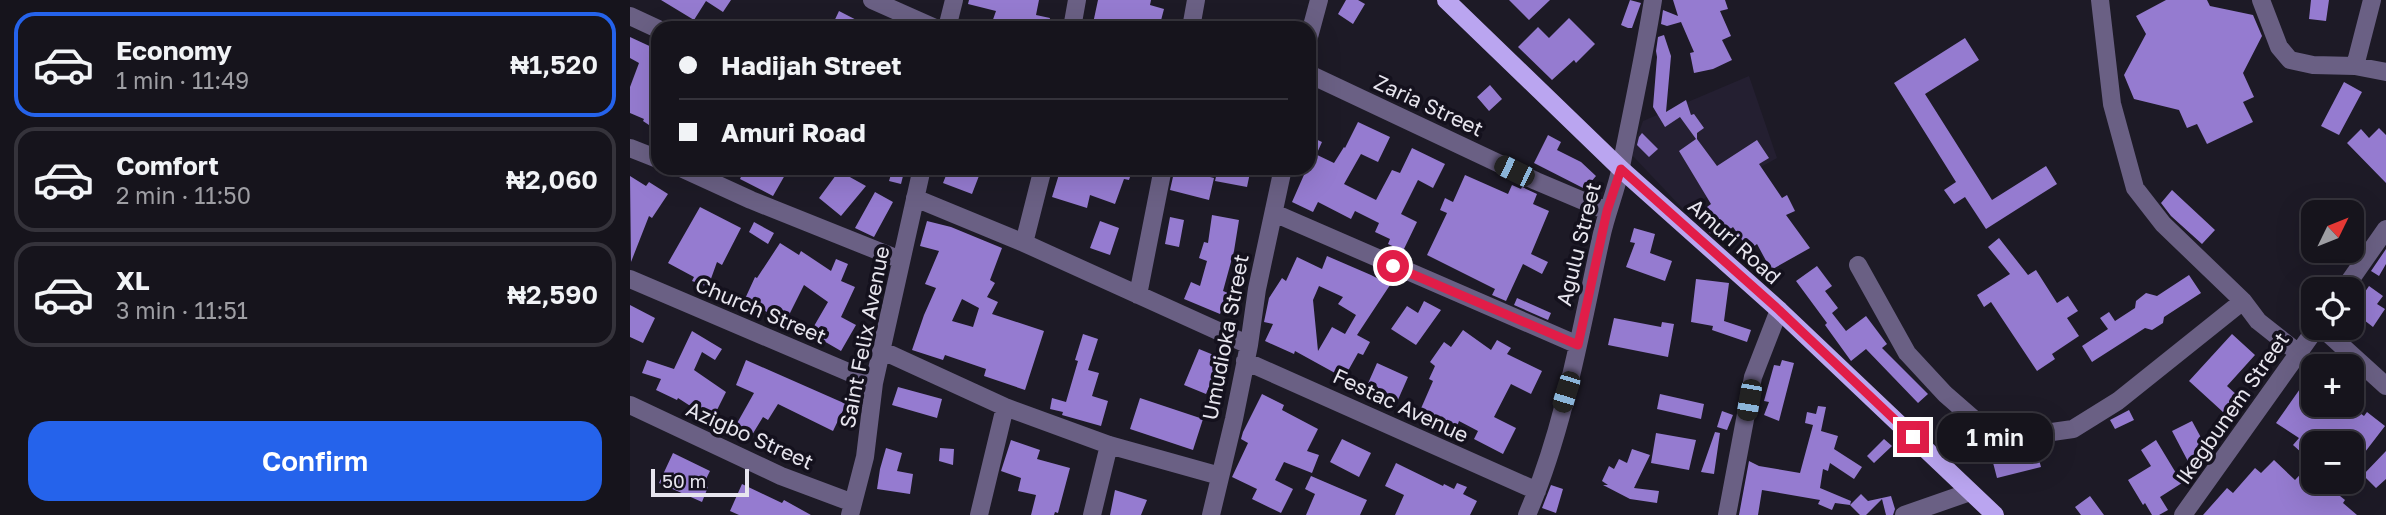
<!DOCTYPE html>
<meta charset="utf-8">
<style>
body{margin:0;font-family:"Golos Text",sans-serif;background:#1f1d25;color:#f1f3f6;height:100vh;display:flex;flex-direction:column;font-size:26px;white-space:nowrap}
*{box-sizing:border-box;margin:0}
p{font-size:23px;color:#9e9ea3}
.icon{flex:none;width:38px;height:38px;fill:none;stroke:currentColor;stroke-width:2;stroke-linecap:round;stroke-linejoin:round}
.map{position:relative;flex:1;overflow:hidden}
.side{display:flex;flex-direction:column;background:#16141c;width:630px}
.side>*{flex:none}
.top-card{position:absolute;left:21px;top:21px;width:665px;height:154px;border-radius:21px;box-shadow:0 7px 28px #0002,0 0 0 2px #35333b;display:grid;align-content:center;height:154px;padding:0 28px;background:#16141c}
.needle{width:46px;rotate:47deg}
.tools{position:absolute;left:1671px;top:200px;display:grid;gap:14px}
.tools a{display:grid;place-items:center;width:63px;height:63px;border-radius:14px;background:#16141c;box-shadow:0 7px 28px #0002,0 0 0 2px #35333b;font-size:35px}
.scale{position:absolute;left:21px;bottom:18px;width:98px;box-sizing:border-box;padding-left:7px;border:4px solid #e7e5ee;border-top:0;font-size:19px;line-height:24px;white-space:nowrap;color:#e7e5ee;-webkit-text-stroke:5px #14111d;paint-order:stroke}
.end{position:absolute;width:32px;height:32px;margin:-16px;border:9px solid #e11d48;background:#fff;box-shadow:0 0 0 4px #fff}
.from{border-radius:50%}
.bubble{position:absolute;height:49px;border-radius:21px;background:#16141c;box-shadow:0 7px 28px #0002,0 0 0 2px #35333b;font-size:23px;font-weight:600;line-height:49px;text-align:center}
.car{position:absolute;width:21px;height:42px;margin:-21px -10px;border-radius:9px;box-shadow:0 0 5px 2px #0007;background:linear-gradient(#222 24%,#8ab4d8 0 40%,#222 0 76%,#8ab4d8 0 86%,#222 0)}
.top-card b{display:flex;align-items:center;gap:24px;height:66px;font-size:26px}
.top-card b+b{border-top:2px solid #35333b}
.top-card i{width:18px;height:18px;background:#f1f3f6}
ul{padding:12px 0 0;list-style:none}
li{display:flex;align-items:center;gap:21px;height:105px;margin:0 14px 10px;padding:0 14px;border:4px solid #35333b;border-radius:21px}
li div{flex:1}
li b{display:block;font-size:26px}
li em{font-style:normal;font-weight:600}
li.selected{border-color:#2563eb}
li>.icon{width:63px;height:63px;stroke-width:1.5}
.button{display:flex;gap:14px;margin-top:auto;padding:14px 28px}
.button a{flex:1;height:80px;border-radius:21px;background:#2563eb;color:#fff;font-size:28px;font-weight:600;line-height:80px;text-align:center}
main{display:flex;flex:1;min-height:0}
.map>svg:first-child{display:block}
</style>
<main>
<section class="side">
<ul>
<li class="selected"><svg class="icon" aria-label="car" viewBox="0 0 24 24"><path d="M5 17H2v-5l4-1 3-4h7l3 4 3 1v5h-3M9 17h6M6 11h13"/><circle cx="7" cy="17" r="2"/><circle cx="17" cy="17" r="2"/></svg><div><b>Economy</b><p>1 min · 11:49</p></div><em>₦1,520</em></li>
<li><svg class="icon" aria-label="car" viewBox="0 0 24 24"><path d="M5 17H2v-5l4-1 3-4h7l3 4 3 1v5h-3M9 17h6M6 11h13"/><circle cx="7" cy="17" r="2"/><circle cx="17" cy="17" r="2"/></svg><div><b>Comfort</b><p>2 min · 11:50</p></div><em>₦2,060</em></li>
<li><svg class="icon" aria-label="car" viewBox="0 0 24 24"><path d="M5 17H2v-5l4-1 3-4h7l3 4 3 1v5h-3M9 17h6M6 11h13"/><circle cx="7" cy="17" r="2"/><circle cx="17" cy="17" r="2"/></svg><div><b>XL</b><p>3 min · 11:51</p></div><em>₦2,590</em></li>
</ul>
<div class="button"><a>Confirm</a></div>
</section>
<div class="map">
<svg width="1756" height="515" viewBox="0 0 1756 515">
<rect width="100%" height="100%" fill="#1d1a26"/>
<path fill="#241f31" d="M1119,76L1147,158L1054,210L1001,154L1013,121Z"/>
<path fill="#957bd0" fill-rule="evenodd" d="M31,0H101L93,12L76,1L64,20Z
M339,0H409L406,15L420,18L418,28H360L366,11L338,4Z
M468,0H521L520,5L534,9L529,28H462Z
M716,0H728L735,4L723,24L708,14Z
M879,0H920L899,20Z
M1000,0L1011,3L1002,28H998L991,25Z
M1043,0H1095L1098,9L1090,11L1101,36L1092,40L1102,60L1083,69L1064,73L1060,53L1064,52L1051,22L1037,26L1031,24L1033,10L1048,16Z
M1536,0H1577L1580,6L1623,15L1632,36L1613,73L1624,97L1613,102L1623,122L1577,144L1567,124L1557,128L1549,110L1504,99L1494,75L1516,34L1506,16Z
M1681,0H1699L1696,21L1679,19Z
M209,11L242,28H201Z
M939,18L965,44L946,63L944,60L922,80L888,47L908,27L919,38Z
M1034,35L1041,56L1036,112L1056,100L1061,115L1064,114L1074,128L1067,133V139L1087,166L1127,140L1139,158L1129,164L1152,198L1157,195L1165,211L1156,215L1180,248L1141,270L1127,244L1119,250L1103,227L1087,239L1079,232L1085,228L1073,210L1081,204L1049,151L1066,139L1050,117L1035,127L1023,107L1027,57L1026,51L1028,37Z
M0,37L28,50V131L13,121L14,119L0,113V87L9,63L0,58Z
M1335,38L1349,60L1295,94L1362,200L1416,166L1427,184L1356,229L1335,197L1324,204L1314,190L1326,182L1264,83Z
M1714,82L1732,92L1709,135L1691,126Z
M860,85L872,99L859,111L847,97Z
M728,122L760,137L748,162L731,154L714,184L746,200L762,170L770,173L782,148L815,164L803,188L788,180L771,214L787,222L773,251L758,244L760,239L745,232L749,223L725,211L721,219L688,202L683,212L662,202L677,168H679L683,153L704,163L714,147L715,148Z
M1749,128L1756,135V183L1717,143L1731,129L1739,138Z
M1012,133L1028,149L1019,157L1007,145L1009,137Z
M918,135L931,142L927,150L951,162L966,176L955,189L904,163Z
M679,136L692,142L687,153L679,149Z
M115,168H159L143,196L110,179Z
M263,168H275L271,184L259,181Z
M319,168H352L342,194L313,183Z
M436,168H503L499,180L494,179L485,204L460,195L457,208L422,197L430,171L436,173Z
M545,168L584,178L579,200L540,190Z
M588,168H621L617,187L585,181Z
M209,171L236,186L211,216L189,198Z
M835,175L878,194L882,185L891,189L892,187L907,194L903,204L919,211L901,254L918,262L912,274L893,264L876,301L862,295L865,289L797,255L817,213L810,210L815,198L823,202Z
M0,176L16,186L19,182L38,194L22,218L19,216L1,262Z
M1542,190L1585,230L1572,244L1541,216L1531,203Z
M245,192L263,202L244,237L225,228Z
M70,207L111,228L92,265L87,262L78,287L62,281L64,277L38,263Z
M582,215L609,220L604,251L593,291L598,293L590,314L554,299L561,282L570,286L577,261L569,258L574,242L578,243Z
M540,217L554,220L549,247L535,244Z
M297,221L321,227L372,248L360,280L365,283L357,297L368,302L362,314L414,331L395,390L354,376L356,369L315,355L313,360L282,350L294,315L306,288L295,284L309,251L290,246ZM332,299L349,308L343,327L322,321Z
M470,221L489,228L480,255L460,248Z
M124,222L144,233L138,244L119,232Z
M1004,228L1025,234L1020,253L1042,261L1035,281L996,267L1005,243L1000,242Z
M1369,238L1398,275L1406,270L1427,303L1438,296L1448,311L1437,318L1449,336L1422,354L1425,359L1407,371L1361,302L1354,307L1347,295L1380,274L1358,247Z
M150,243L169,255L171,251L201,271L206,259L218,264L211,281L225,287L211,317L226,325L211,351L180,333L198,302L174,285L156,321L114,301L125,277L127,278Z
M1756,249V264L1749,276L1741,271Z
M697,256L741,275L760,285L727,335L740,342L733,355L728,353L714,378L665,351L664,354L635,341L643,324L634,322L639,298L652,278L656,281L667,257L692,269ZM689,286L713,297L708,304L726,315L715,334L702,327L688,351L683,300Z
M1187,266L1202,286L1195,291L1208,308L1202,313L1216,331L1236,316L1257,344L1252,348L1298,394L1288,403L1236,349L1221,361L1195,325L1197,323L1166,281Z
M1559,275L1571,293L1534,317L1533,323L1522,330L1515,328L1462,362L1452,346L1478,329L1470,318L1479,312L1485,321L1505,308L1506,301L1516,293L1527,296Z
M1066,279L1099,283L1094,321L1121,330L1117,342L1082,330L1083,326L1061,322Z
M1739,286L1753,296L1747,304L1755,309L1743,327L1734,320L1722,337V311Z
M887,298L921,313L918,320L884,305Z
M794,301L811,310L786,345L761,329L777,306L788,313Z
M0,305L25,318L13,343L0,337Z
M984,318L1031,327L1032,322L1044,324L1038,357L978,345Z
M833,330L861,350L867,340L881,348L877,354L912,371L901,394L881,384L864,417L886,428L873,454L844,439L848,431L829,421L825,432L789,413L803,381L799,379L805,366L800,362L814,342L821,347Z
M62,331L92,349L85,360L72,352L64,370L96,392L82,420L48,398L47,400L26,390L31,379L12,373L17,360L44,369Z
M453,334L468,339L458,370L469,373L462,396L478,401L471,426L432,415L433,412L420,409L422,398L436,402L448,361L445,360Z
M1602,334L1625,355L1597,386L1608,396L1593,412L1559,381Z
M569,349L591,358L576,394L554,385Z
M116,360L216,404L203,431L148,404L138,420L133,417L122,435L106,425L124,393L106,385Z
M1152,360L1164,363L1149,421L1134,415L1139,402L1134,401L1144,365L1150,366Z
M747,363L778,377L767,402L736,388Z
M1684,369V404H1718L1734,416L1737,412L1755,426L1722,469V443H1684V481H1712L1705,492L1715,500L1713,503L1727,515H1573L1597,488L1603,493L1625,468L1631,473L1644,460L1665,480L1682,462L1663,445L1669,438L1646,423Z
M268,387L312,399L307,418L262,405Z
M632,394L654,405L652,410L688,429L677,451L689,455L682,473L654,462L645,480L663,489L651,513L622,499L627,489L602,477L618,443L611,439L613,432Z
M1030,394L1074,404L1071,419L1027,409Z
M510,398L573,419L563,450L500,429Z
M1188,406L1196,407L1191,431L1208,436L1204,449L1232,467L1224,479L1200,463L1198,471L1193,469L1190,488L1221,501L1220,505L1231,494L1238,501L1261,496L1265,509L1263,515H1256L1252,499L1236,515H1230L1220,505L1205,503L1202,510L1188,504L1190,500L1132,490L1128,515H1109L1119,461L1129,466L1170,473L1183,425L1175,423L1177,412L1186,414Z
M1499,410L1504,420L1485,429L1480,420Z
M1092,411L1103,415L1097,430L1087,427Z
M1562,421L1581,456L1578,461L1562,469L1542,431Z
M1085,432L1090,433L1084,474L1071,472Z
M1026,433L1066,440L1059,470L1021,463Z
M712,439L741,453L729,477L700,462Z
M1254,439L1262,446L1244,463L1237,456Z
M381,440L410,450L407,459L440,468L428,513L425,512L424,515H401L406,495L388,491L391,478L371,471Z
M1526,440L1552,483L1530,497L1538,510L1529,515H1522L1515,503L1513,505L1498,480L1521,466L1511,450Z
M1387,444L1405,445L1411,467L1367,478L1360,451Z
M256,448L272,453L267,471L283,474L280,494L247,489L250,469Z
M310,448L324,449L323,465L309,461Z
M1002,449L1020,455L1004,488L1029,491L1027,503L1000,499L973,485H978L972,481L979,466L984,469L989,459L997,463Z
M1756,451V479L1746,488L1733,475Z
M43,453L80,471L73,485L78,487L72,502L29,483Z
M766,463L813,486L814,484L824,489L827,483L837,487L833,494L847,501L840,515H765L774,495L755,486Z
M681,476L737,500L730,515H676L685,494L675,489Z
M112,484L152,503L154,500L181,515H109L100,511Z
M921,485L933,489L926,513L912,508Z
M485,490L517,500L511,515H480Z
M1460,496L1474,515H1451L1445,507Z"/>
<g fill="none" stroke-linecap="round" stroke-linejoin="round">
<path stroke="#6a6084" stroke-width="18" d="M242,0L305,28
M1470,0L1482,104L1505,188L1533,224L1613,301L1628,321L1666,351L1670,350
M1631,0L1649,47L1660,60L1683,65L1725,66L1756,72
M0,16L28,29
M317,28L324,0
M442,28L447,0
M561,28L566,0
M679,37L689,0
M1725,66L1742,0
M679,74L906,181L977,211
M0,148L28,159
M51,168L121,200L271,260
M285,198L394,243L413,168
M644,213L948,345
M394,243L619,345
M1228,265L1277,353L1315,394L1346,421L1382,432L1408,434L1443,429L1488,401L1613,301
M0,279L244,383
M1714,289L1756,229
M508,295L533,168
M1691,327L1756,386
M253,351L375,407L479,445L590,476
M615,361L907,491
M0,405L151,476L223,503
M220,515L235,457L244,383L292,168
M349,515L375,407
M462,515L479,445
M581,515L604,419L619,345L627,289L653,168
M897,515C934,430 951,329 971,238C976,214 986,191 991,167C1002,111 1014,56 1023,0
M1097,515L1123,377L1149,310
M1274,515L1340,492
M1553,515L1687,327"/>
<path stroke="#baa5f0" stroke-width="18" d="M816,0L991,169L1149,310L1365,515"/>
</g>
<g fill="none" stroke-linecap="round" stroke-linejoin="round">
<path stroke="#e11d48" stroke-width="9" d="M763,266L948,345L977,211L991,169L1149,310L1283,437"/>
</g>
<g text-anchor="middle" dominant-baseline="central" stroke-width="7" stroke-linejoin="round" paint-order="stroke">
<g font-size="21" fill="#e7e5ee" stroke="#14111d">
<text transform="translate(799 105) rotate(25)">Zaria Street</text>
<text transform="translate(1105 241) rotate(42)">Amuri Road</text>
<text transform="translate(948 244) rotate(-76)">Agulu Street</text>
<text transform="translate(131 310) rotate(23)">Church Street</text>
<text transform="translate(234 337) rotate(-79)">Saint Felix Avenue</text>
<text transform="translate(595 337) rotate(-79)">Umudioka Street</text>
<text transform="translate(771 405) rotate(25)">Festac Avenue</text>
<text transform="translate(1602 408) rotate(-55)">Ikegbunem Street</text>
<text transform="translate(120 435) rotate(24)">Azigbo Street</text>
</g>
</g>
</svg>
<div class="tools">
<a><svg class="needle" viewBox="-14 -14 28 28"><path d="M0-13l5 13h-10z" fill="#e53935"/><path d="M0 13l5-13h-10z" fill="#9e9ea3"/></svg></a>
<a><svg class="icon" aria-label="locate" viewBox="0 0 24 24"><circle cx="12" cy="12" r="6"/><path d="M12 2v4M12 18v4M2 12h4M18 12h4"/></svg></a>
<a>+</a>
<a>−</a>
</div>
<div class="scale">50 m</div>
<i class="end from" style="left:763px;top:266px"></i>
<i class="end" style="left:1283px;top:437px"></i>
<div class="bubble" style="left:1307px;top:413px;width:116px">1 min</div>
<i class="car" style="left:884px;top:171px;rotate:296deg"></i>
<i class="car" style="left:936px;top:392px;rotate:197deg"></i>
<i class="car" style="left:1119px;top:400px;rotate:190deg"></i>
<div class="top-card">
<b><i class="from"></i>Hadijah Street</b>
<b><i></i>Amuri Road</b>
</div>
</div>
</main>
